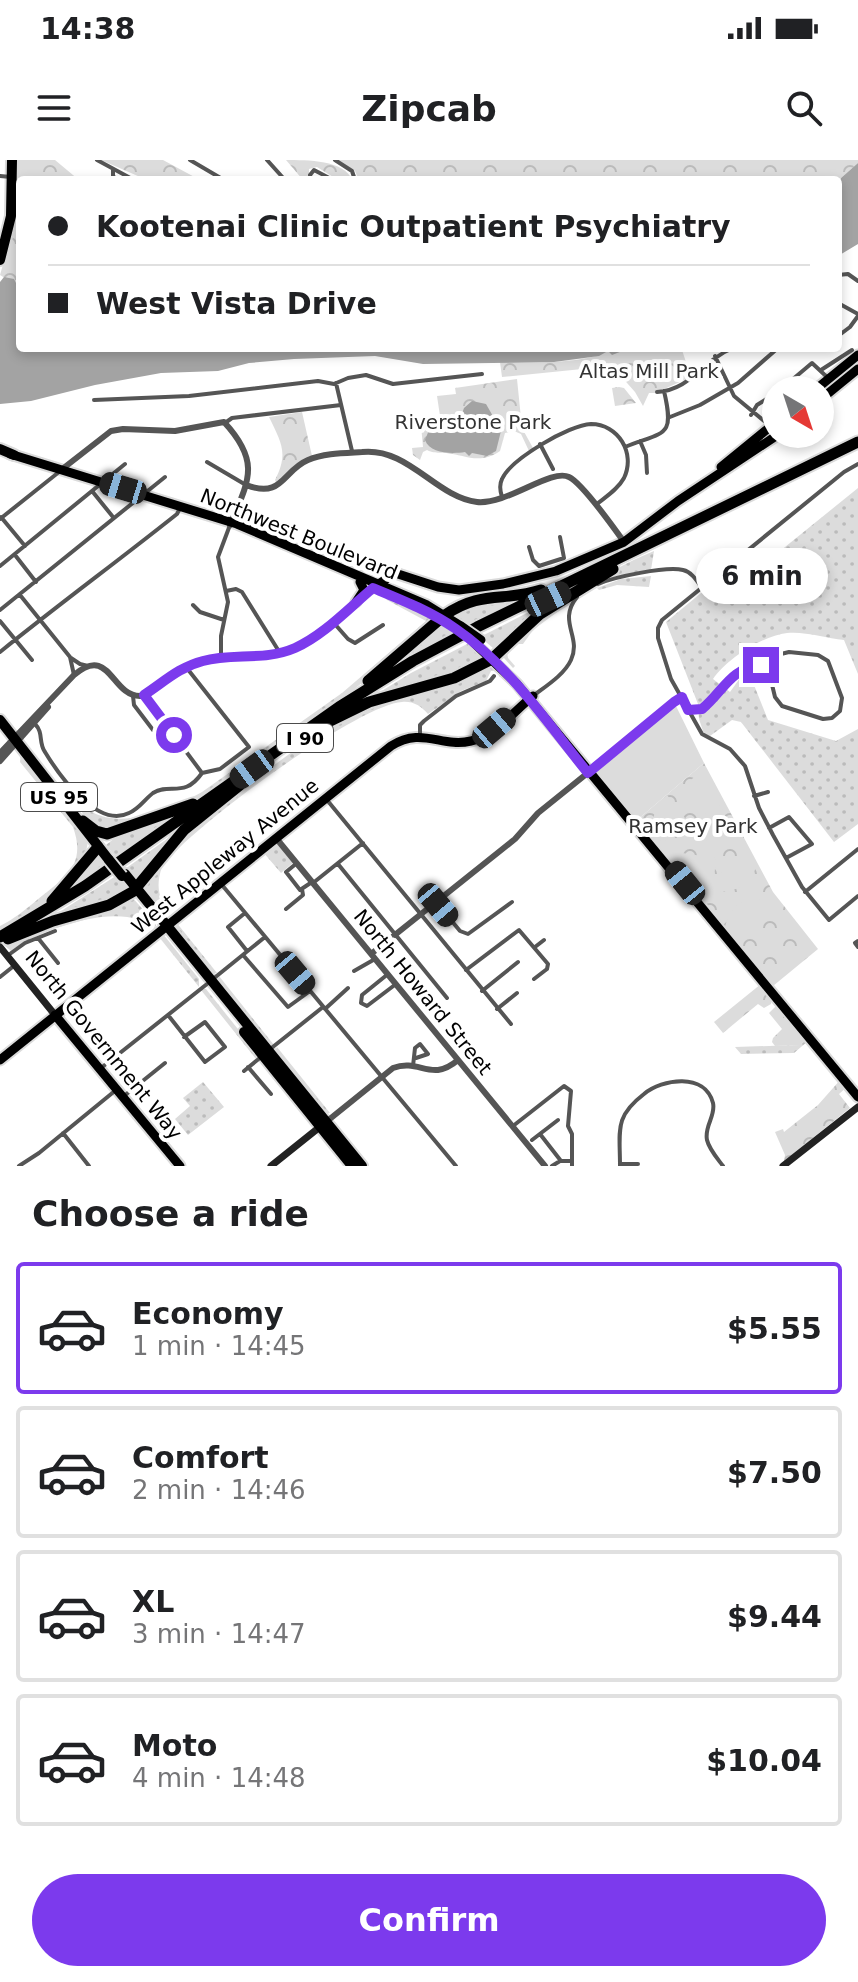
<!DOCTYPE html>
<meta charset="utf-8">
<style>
body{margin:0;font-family:"DejaVu Sans",sans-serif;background:#f2f2f2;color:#202124;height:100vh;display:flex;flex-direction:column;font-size:30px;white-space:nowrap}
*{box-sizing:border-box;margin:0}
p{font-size:26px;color:#757577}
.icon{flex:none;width:44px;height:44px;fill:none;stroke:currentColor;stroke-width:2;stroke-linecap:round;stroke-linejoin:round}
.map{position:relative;height:1006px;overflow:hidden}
.panel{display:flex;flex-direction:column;background:#fff;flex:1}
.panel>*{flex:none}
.banner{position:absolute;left:16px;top:16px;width:826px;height:176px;border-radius:8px;box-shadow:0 4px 12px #0003;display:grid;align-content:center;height:176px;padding:0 32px;background:#fff}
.needle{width:52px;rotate:141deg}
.tools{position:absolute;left:762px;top:216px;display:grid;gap:16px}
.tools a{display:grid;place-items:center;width:72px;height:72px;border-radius:50%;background:#fff;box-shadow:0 4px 12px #0003;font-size:40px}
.end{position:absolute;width:36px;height:36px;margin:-18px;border:10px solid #7c3aed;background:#fff;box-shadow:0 0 0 4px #fff}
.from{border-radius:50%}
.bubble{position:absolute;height:56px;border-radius:28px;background:#fff;box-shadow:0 4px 12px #0003;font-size:26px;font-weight:700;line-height:56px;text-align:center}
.car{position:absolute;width:24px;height:48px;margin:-24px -12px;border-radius:10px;box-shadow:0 0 6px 2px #0007;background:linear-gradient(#222 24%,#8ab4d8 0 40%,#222 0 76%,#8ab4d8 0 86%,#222 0)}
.banner b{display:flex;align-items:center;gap:28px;height:76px;font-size:30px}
.banner b+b{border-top:2px solid #e0e0e0}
.banner i{width:20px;height:20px;background:#202124}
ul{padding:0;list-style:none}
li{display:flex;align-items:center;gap:24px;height:132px;margin:0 16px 12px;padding:0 16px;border:4px solid #e0e0e0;border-radius:8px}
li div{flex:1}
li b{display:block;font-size:30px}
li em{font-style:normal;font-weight:700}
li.current{border-color:#7c3aed}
li>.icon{width:72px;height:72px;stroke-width:1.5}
h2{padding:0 32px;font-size:36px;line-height:96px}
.cta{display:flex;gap:16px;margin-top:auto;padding:16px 32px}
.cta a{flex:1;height:92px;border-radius:48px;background:#7c3aed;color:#fff;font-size:32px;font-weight:700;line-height:92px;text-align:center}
.status{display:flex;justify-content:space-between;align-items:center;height:56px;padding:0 40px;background:#fff;direction:ltr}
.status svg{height:22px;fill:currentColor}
header{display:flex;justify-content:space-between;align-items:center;height:104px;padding:0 32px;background:#fff;font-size:36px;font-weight:700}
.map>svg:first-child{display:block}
</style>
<div class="status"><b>14:38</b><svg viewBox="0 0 49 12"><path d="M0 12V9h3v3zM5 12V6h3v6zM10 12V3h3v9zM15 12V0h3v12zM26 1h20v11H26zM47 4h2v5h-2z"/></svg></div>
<header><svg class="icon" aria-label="menu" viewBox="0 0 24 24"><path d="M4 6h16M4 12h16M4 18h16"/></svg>Zipcab<svg class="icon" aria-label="search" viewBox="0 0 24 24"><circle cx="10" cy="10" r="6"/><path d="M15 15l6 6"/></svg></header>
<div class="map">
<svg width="858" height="1006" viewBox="0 0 858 1006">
<defs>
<pattern id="grass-dots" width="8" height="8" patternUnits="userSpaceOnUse" patternTransform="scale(2)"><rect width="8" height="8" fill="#dcdcdc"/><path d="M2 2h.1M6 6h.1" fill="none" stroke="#bbb" stroke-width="1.8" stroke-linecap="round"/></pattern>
<pattern id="forest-crowns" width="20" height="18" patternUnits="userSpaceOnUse" patternTransform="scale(2)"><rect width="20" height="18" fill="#dcdcdc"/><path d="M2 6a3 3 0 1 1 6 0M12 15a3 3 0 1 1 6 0" fill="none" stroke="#bbb"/></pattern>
</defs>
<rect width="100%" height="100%" fill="#fff"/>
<path fill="url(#grass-dots)" d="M858,328V514L844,480C826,478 804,471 787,473C762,476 727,499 713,519L730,532L740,518L750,515L768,560L836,581L858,569V664L834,682L741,562L732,560L710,576L704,574L699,559L698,544L666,462L753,390L764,404Z
M654,391L651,410L613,417L595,424L533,470L523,484H515L507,492L508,498L515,506L513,508L504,498V493C536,454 607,410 654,391Z
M651,416L649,427L617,425L599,430L597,428L621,419Z
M542,432L468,468L451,455C478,434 511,439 542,432Z
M381,433L429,456V466L331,549L209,633L188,645L111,671L95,669L62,627L65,624C74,634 81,645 92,652C125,670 173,648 202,632L342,533L426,461L387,440Z
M564,434L499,488H493L480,477Z
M442,463L456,472L375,519L439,464Z
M469,483L487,498L460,514L367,540L411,513Z
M491,505L503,514L500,517L497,511H491L486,521L461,531L428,554C421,546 413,541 402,542C359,544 186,670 162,707C155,727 159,740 171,757L169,759L142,728L198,661L322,570L349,553Z
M21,591L88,678C87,721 33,753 0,774V766C14,759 25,750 37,740C64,718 87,706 73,667L20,602Z
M189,648L118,700L106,685L121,673Z
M185,666L135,722L125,709Z
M276,682L294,702L281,713L263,692Z
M97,691L111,704L61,738Z
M119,714L131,730L128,734L47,760Z
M131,736L156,764L155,770C126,738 40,769 11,791L4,785L30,772Z
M176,762L217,813L212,814L175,770L173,765Z
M163,774L199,819V827L159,777Z
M219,816L274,885L271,886L217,821Z
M206,829L257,893L256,899L201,830Z
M807,879L808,881L794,893L741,894L735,887L799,885Z
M277,887L330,953H323L274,893Z
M203,922L224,947L188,975L175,959L190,946L183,938Z"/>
<path fill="url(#forest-crowns)" d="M17,0H55L79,20H20V131L16,125L0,115L15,63L19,25Z
M101,0H163L200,20H147Z
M286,0C307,0 345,0 352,20H338L317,7L309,9V20H303Z
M337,0H858V3L841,18L838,31V20H359L355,11Z
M630,188H688L682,190L691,217L662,230V233H649L643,246L635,232L612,206L502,217L500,202C531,202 581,205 608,191L612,194Z
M517,219L522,268L533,288L529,291L521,274L514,271L505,273L500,291C480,305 465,295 446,293C438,292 435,294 427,290L423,292L420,300L413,295L412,288L423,287L421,265L440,256L437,236L456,234L455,228Z
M619,227L624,228L636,243L615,246L612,228Z
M302,252L312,296L277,324L275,320C289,293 281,282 269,257Z
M704,603L773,732L818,789L773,826L636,661Z
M761,824L772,839L771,844L764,848L758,844L723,873L714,862Z
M776,846L807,879L800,885L775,886L772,882L773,878L782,869L769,853Z
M841,919L847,927L839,934L850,948L784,1001L785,995L775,972L783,969L784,972L818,945Z"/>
<path fill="#dcdcdc" d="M675,544L704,603L636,661L596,612V609Z
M701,611L723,640L719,644C730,661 729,675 714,690L693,665L706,653C691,656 681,648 674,635Z
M667,635L688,662L662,683C649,666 651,649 667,635Z
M682,693L716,698L713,730C692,729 681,714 682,693Z
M726,697L756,700C757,721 739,731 720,732L723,698Z
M760,738L757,771L725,767C730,748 741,738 760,738Z"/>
<path fill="#a3a3a3" d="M858,3V84L838,96V31L841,18Z
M4,117L14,119L20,131V188H630L612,195L608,191L599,196L554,202L423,204L375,196L294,199L249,203L218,211L161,213L95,225L31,241L0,244V122Z
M472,241L486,244L494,258L493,263L501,271L496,291L487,296L472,293L469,296L465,292C452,294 430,294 425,280L431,265L443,261L452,267L458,265L464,248Z"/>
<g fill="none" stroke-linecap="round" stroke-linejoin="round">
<defs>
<path id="primary" d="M815,230L858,195
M820,240L858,209
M10,294L237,364L427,445L461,466
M721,307L776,262
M373,428L395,413L438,427L459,430L503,424L556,411L624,382L678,341L779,274
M356,442L364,430L360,422
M474,483L517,524L858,937
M55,855L180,1006
M0,900L391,586C422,566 441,588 471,581C495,576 514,551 533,536"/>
<path id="trunk" d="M0,100L11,56L12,0
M0,289L14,295
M0,560L109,700
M125,714L362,1006
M244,872L352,1006"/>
<path id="motorway" d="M445,455C481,430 504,442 541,430
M496,495L540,454L613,409
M368,521L440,459
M326,563L369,542L454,518L492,499
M83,661L96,671L107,674L193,644
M136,728L184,670L240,625
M52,741L98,687
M0,777L85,726L339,547L413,501L477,467L858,282
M8,779L53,761L109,745L134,731"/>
</defs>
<use href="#primary" stroke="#dbdbdb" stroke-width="13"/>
<use href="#trunk" stroke="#dbdbdb" stroke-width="14"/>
<use href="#motorway" stroke="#dbdbdb" stroke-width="15"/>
<path stroke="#555" stroke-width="4" d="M97,0L134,20
M190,0L224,20
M267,0L285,20
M335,0L352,11L355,20
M113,10V16L117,20
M0,16L11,17
M311,20L310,15L314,10L333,20
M838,115L848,114L858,121
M838,143L858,154
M838,176L850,167L858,156
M804,188H816
M715,196L734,236L769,265
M821,210L852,190
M336,223L352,291
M780,230L812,203L827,217
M657,232C691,230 703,200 733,188
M94,240L189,236L318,221L334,224L348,218L366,215L393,224L482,214
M751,255L757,245L776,233
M670,257L700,245L738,223L778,188
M225,263L232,258L341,245
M640,281L646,295L647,313
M540,284L553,309
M625,287C665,271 675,278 664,231
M207,302L246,325
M858,304L844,312L662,460L658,468V478L671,519L702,574L730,589L745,606L759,648L773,675L802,727L829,760L858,736
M92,331L113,357
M502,337C500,331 499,325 502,319C511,299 569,265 591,264C618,264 636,293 624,318C618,329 607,336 597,344
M1,357L25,386
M0,359L59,312
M529,387L533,400L539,406L564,398L560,377
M15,395L36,422
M0,406L125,304
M598,424C614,417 666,406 683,410C692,412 697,421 702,428
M226,431L236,429L242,432L280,493
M20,435L70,497L74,515
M193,445L200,452L224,460
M0,450L165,317
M0,461L32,500
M333,462L348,479L355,483L383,465
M0,492C58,445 118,401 177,354L180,348
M71,498L80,504L88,506
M221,498V476L228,442L218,397L230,365
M186,507L249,587L220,609L202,613
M133,536L134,545L153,570
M533,536C546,526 564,515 571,500C582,476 557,462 577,437
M688,550L704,547L729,518L739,510L767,504L781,494L789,492L818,495L828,501L842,538L840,551L832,558L823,559L782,546L775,537L767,504
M35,564C44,573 38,582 45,592C59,615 97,669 129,653C139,649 145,639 153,633C170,622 184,639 202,613L144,535
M420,576V565L424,561L456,536L490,521L494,516
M754,636L768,632
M327,640L511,864
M769,668L789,657L812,684L786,698
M297,703L286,712L300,730L312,722
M338,704L447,838
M313,723L363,683
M222,725L456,1006
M805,732L858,689
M436,742L460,771L468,774L512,742
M286,749L303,735L302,729
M245,753L228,767L247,791
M38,778L58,803
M858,781L855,783L858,787
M535,787L544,780
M243,795L288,847L310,831
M7,796L25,783L55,771
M466,810L519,770L548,804L547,809L534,819
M354,811L375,799
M388,814L362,835L361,843L367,846L396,824
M0,817L15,805
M213,819L265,777
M482,831L518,802
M325,849L348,828
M497,849L517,833
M168,855L205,902L225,887L205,862L184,877
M269,890L323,847
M413,906L415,888L420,884L428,894L416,898
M248,907L271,934
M101,908L207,824
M244,911L261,897
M124,936L165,903
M513,966L564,926L571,931L568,966L572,974V1006
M63,973L89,1006
M540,974L561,1001
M532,980L558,960
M620,1004H638
M19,1006L39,993L116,930
M552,1006L560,1001H572
M620,1006C620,970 614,957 644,934C662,919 705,912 713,943C716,956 704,966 707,980C709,989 717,998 723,1006"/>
<path stroke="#555" stroke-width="6" d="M61,310L111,271L123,269L175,271L224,262C261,302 249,320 230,365
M246,325C283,339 282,311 308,300C324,293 345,293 362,292C408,287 436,337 477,342C507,345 551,308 569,317C582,323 614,368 624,382
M0,593L74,515C110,484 111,536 140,536C161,528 175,509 198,502C219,496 243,498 265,496C303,492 331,464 358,440
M0,601L48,547
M276,678L545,1006
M371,794L515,679L538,653L682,537
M326,962L393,908C420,898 431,923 458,900"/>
<path stroke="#222" stroke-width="7" d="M0,787L55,855
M271,1006L321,966
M783,1006L858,947"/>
<use href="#primary" stroke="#000" stroke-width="9"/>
<use href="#trunk" stroke="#000" stroke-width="10"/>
<use href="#motorway" stroke="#000" stroke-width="11"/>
<defs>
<path id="primary-bridge" d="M461,466L481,480"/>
<path id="trunk-bridge" d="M109,700L122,716"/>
</defs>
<use href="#primary-bridge" stroke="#dbdbdb" stroke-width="13" stroke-linecap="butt"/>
<use href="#trunk-bridge" stroke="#dbdbdb" stroke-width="14" stroke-linecap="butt"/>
<use href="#primary-bridge" stroke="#000" stroke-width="9"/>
<use href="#trunk-bridge" stroke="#000" stroke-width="10"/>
</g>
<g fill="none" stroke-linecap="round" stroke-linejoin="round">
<path stroke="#7c3aed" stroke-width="10" d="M174,575L144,535C164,522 179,507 203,501C233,493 265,501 295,488C324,475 349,448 373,428C402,440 430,451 456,469C510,506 547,563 588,613L674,542L682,537L688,550L702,549C723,532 730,508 761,505"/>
</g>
<g text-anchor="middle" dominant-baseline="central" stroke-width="8" stroke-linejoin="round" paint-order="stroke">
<g fill="#fff" stroke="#4c4c4c" stroke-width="2">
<rect x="277" y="564" width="56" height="28" rx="6"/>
<rect x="21" y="623" width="76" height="28" rx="6"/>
</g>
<g font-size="18" font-weight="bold" fill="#000">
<text x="305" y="578">I 90</text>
<text x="59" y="637">US 95</text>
</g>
<g font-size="20" fill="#333" stroke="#fff">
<text x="649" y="211">Altas Mill Park</text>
<text x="473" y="262">Riverstone Park</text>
<text x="693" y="666">Ramsey Park</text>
</g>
<g font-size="20" fill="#000" stroke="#fff">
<text transform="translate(299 374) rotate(22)">Northwest Boulevard</text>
<text transform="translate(225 696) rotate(-39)">West Appleway Avenue</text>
<text transform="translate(423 832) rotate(51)">North Howard Street</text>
<text transform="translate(104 885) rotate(51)">North Government Way</text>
</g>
</g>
</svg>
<div class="tools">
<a><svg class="needle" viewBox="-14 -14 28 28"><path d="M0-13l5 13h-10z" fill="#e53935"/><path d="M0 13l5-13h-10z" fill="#757577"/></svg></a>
</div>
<i class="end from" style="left:174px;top:575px"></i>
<i class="end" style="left:761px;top:505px"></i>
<div class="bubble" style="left:696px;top:388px;width:132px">6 min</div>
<i class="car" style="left:123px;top:328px;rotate:287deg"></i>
<i class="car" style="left:548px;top:439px;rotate:65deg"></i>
<i class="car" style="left:494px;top:568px;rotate:50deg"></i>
<i class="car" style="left:252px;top:609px;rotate:234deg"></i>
<i class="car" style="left:685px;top:723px;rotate:321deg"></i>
<i class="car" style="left:438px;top:745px;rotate:140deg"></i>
<i class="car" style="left:295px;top:813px;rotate:140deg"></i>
<div class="banner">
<b><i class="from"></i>Kootenai Clinic Outpatient Psychiatry</b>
<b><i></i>West Vista Drive</b>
</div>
</div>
<section class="panel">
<h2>Choose a ride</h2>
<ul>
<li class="current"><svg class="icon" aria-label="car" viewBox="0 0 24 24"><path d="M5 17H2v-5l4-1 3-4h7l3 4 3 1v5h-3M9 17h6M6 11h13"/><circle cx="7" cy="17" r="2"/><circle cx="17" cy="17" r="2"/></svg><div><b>Economy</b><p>1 min · 14:45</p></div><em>$5.55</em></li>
<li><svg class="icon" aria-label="car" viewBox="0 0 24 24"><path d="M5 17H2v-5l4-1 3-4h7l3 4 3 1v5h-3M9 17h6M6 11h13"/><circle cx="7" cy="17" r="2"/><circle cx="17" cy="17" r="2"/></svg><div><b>Comfort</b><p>2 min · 14:46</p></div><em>$7.50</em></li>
<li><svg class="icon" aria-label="car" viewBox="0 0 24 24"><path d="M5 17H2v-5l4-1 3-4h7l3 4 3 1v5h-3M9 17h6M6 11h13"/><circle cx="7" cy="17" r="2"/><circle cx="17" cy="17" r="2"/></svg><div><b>XL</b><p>3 min · 14:47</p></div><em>$9.44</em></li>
<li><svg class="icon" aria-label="car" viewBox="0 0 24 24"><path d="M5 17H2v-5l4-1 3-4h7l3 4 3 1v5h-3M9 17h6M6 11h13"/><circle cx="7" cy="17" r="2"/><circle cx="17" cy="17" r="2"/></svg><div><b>Moto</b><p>4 min · 14:48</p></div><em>$10.04</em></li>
</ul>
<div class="cta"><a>Confirm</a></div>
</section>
